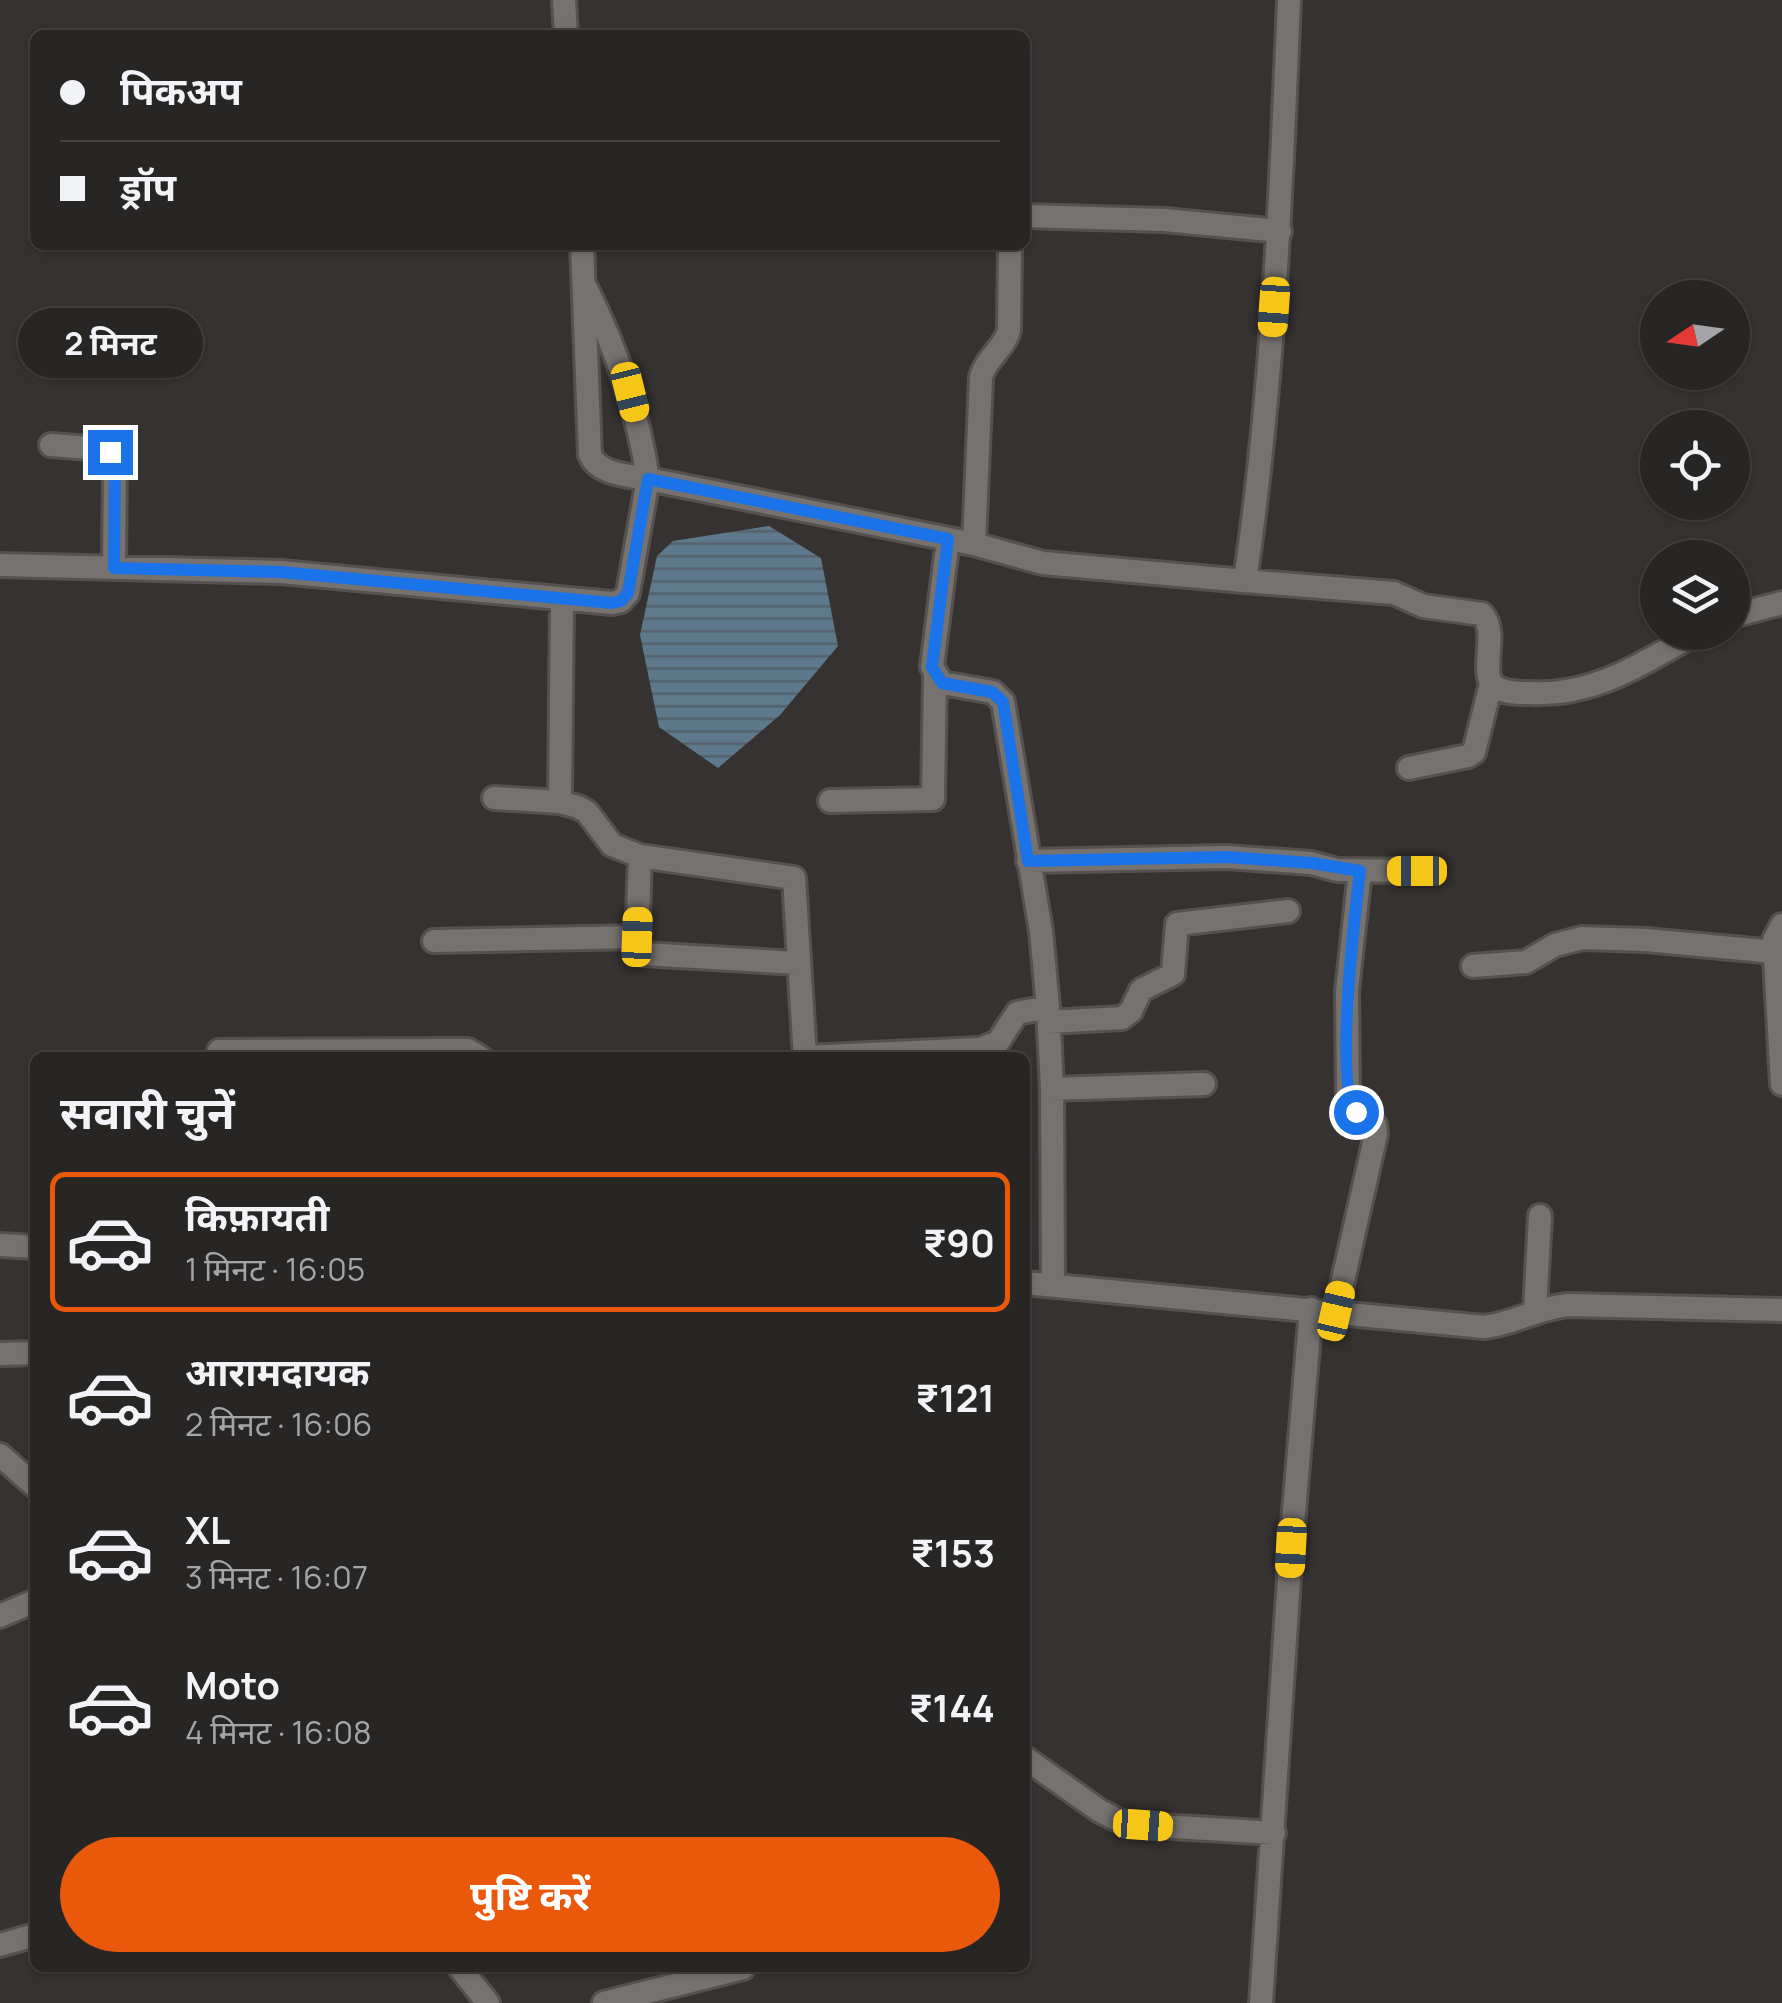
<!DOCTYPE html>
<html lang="hi">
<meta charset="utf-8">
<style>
body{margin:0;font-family:Manrope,"Noto Sans Devanagari",sans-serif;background:#302e2d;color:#f1f3f6;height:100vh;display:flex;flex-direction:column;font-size:38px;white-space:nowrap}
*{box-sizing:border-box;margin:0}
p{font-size:32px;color:#a5a5a7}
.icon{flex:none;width:55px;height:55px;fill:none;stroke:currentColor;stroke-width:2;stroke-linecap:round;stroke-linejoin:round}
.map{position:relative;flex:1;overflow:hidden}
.details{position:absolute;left:30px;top:1052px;width:1000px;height:920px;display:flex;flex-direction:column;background:#282625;border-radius:15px;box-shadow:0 2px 8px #0004,0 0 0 2px #444342}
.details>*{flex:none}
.top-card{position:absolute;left:30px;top:30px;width:1000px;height:220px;border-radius:15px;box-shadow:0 2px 8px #0004,0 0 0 2px #444342;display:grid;align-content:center;height:220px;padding:0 30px;background:#282625}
.needle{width:65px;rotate:257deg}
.buttons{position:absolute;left:1640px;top:280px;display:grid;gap:20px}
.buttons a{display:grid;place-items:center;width:110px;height:110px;border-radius:50%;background:#282625;box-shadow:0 2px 8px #0004,0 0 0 2px #444342;font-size:50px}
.end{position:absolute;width:45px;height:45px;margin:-22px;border:12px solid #1a73e8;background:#fff;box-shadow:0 0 0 5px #fff}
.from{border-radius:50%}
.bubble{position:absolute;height:70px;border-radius:35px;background:#282625;box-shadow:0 2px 8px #0004,0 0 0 2px #444342;font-size:32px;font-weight:700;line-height:70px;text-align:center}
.car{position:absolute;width:30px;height:60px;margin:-30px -15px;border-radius:12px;box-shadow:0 0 8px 2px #0007;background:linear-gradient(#f5c518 24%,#345 0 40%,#f5c518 0 76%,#345 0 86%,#f5c518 0)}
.top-card b{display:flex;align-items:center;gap:35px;height:95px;font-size:38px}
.top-card b+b{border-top:2px solid #444342}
.top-card i{width:25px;height:25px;background:#f1f3f6}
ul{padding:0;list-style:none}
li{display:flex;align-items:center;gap:30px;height:140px;margin:0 20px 15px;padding:0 10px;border:5px solid transparent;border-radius:15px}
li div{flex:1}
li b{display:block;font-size:38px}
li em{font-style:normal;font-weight:700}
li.current{border-color:#ea580c}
li>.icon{width:90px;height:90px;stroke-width:1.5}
h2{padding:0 30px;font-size:45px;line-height:120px}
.action{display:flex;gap:20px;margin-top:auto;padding:20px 30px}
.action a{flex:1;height:115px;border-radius:60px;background:#ea580c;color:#fff;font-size:40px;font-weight:700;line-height:115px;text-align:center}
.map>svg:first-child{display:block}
</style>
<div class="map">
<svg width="1782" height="2003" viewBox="0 0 1782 2003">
<defs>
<pattern id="water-rules" width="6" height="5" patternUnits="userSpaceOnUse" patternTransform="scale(2.5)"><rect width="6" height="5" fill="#5e798b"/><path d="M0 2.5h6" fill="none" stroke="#54626c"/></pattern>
</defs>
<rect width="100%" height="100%" fill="#363231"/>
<path fill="url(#water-rules)" d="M769,526L821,558L838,646L780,715L718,768L659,727L640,635L657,556L673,541Z"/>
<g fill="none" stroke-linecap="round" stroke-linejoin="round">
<defs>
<path id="minor" d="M564,0L566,35
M1025,216L1164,220L1280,231
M582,245L590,455C599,475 628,475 648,479C638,411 617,350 586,288
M51,445L102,449L115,457L114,568
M948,539L932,667L942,683L993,692L1003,702L1041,931L1048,1007L1052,1089L1053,1285
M974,544L981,377C986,358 1004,349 1009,330L1010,245
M0,565L281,572L612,603L621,601L628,593L648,479L974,544L1043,563L1245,581C1273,388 1281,195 1289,0
M1245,581L1394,593L1423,606L1482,614C1498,632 1482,662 1491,684C1503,693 1515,693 1529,693C1594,697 1643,663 1698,632
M1732,616L1782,603
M1409,768L1468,756L1474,752L1491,684
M494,798L560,802L578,807L587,812L612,845L640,856L794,878L805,1058
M830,801L933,799L935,676
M560,802L562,599
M640,856L637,945L643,954L797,963
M1028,861L1227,857L1311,863L1337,870L1417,871
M1782,925L1774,940L1782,1084
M434,941L637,937
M1473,966L1526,962L1555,945L1582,938L1646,940L1775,952
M1049,1022L1122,1018L1131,1011L1141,990L1173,974L1177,924L1288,911
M219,1051L468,1050L481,1058
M805,1057L981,1049L998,1042L1017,1013L1048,1007
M1052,1089L1204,1084
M0,1245L35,1247
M1025,1283L1484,1327C1514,1324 1539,1307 1570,1305L1782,1310
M1535,1310L1540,1216
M1336,1311L1376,1134L1375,1125L1356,1112L1348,1096L1347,991L1360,871
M0,1354L35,1353
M0,1455L35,1486
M0,1616L35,1601
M1025,1758L1100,1811L1126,1824L1274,1833
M0,1945L35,1935
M460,1968L488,2003
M604,2003L743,1968
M1261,2003L1291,1548L1311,1309"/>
</defs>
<use href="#minor" stroke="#54514f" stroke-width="28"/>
<use href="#minor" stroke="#767270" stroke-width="22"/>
</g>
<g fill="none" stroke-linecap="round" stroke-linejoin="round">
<path stroke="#1a73e8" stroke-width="12" d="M110,452L115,467L114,568L281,572L612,603L621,601L628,593L648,479L948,539L932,667L942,683L992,692L1003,702L1028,861L1227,857L1312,863L1360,871C1355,913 1334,1084 1356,1112"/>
</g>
</svg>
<div class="buttons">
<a><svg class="needle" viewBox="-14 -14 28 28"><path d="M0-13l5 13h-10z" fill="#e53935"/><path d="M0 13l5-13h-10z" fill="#a5a5a7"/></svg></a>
<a><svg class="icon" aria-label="locate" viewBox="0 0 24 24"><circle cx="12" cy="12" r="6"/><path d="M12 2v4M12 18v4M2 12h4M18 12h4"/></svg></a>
<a><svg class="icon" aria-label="layers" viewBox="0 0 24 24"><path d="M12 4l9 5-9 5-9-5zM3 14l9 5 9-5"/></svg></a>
</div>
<i class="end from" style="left:1356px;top:1112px"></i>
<i class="end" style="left:110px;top:452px"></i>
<div class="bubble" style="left:18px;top:308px;width:185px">2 मिनट</div>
<i class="car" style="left:1274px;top:307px;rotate:184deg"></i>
<i class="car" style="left:630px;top:392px;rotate:166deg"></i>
<i class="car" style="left:1417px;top:871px;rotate:270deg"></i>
<i class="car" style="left:637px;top:937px;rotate:2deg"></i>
<i class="car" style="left:1336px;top:1311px;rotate:13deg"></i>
<i class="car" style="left:1291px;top:1548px;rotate:183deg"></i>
<i class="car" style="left:1143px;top:1825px;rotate:94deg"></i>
<div class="top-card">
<b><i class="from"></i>पिकअप</b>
<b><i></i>ड्रॉप</b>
</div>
<section class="details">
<h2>सवारी चुनें</h2>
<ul>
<li class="current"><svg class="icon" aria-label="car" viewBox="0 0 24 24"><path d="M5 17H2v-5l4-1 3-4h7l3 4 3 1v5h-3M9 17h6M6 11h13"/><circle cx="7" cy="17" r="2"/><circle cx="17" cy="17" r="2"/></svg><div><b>किफ़ायती</b><p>1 मिनट · 16:05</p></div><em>₹90</em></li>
<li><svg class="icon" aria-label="car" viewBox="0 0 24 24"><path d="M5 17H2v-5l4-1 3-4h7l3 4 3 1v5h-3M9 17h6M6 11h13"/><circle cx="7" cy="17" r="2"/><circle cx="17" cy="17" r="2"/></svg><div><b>आरामदायक</b><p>2 मिनट · 16:06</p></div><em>₹121</em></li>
<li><svg class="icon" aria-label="car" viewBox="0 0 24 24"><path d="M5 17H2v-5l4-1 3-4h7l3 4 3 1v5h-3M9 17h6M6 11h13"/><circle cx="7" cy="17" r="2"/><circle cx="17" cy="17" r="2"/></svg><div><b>XL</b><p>3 मिनट · 16:07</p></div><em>₹153</em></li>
<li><svg class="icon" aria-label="car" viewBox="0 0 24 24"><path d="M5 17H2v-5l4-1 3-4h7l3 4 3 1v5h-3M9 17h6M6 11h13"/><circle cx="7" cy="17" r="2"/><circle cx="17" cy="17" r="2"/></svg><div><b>Moto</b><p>4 मिनट · 16:08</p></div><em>₹144</em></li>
</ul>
<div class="action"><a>पुष्टि करें</a></div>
</section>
</div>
